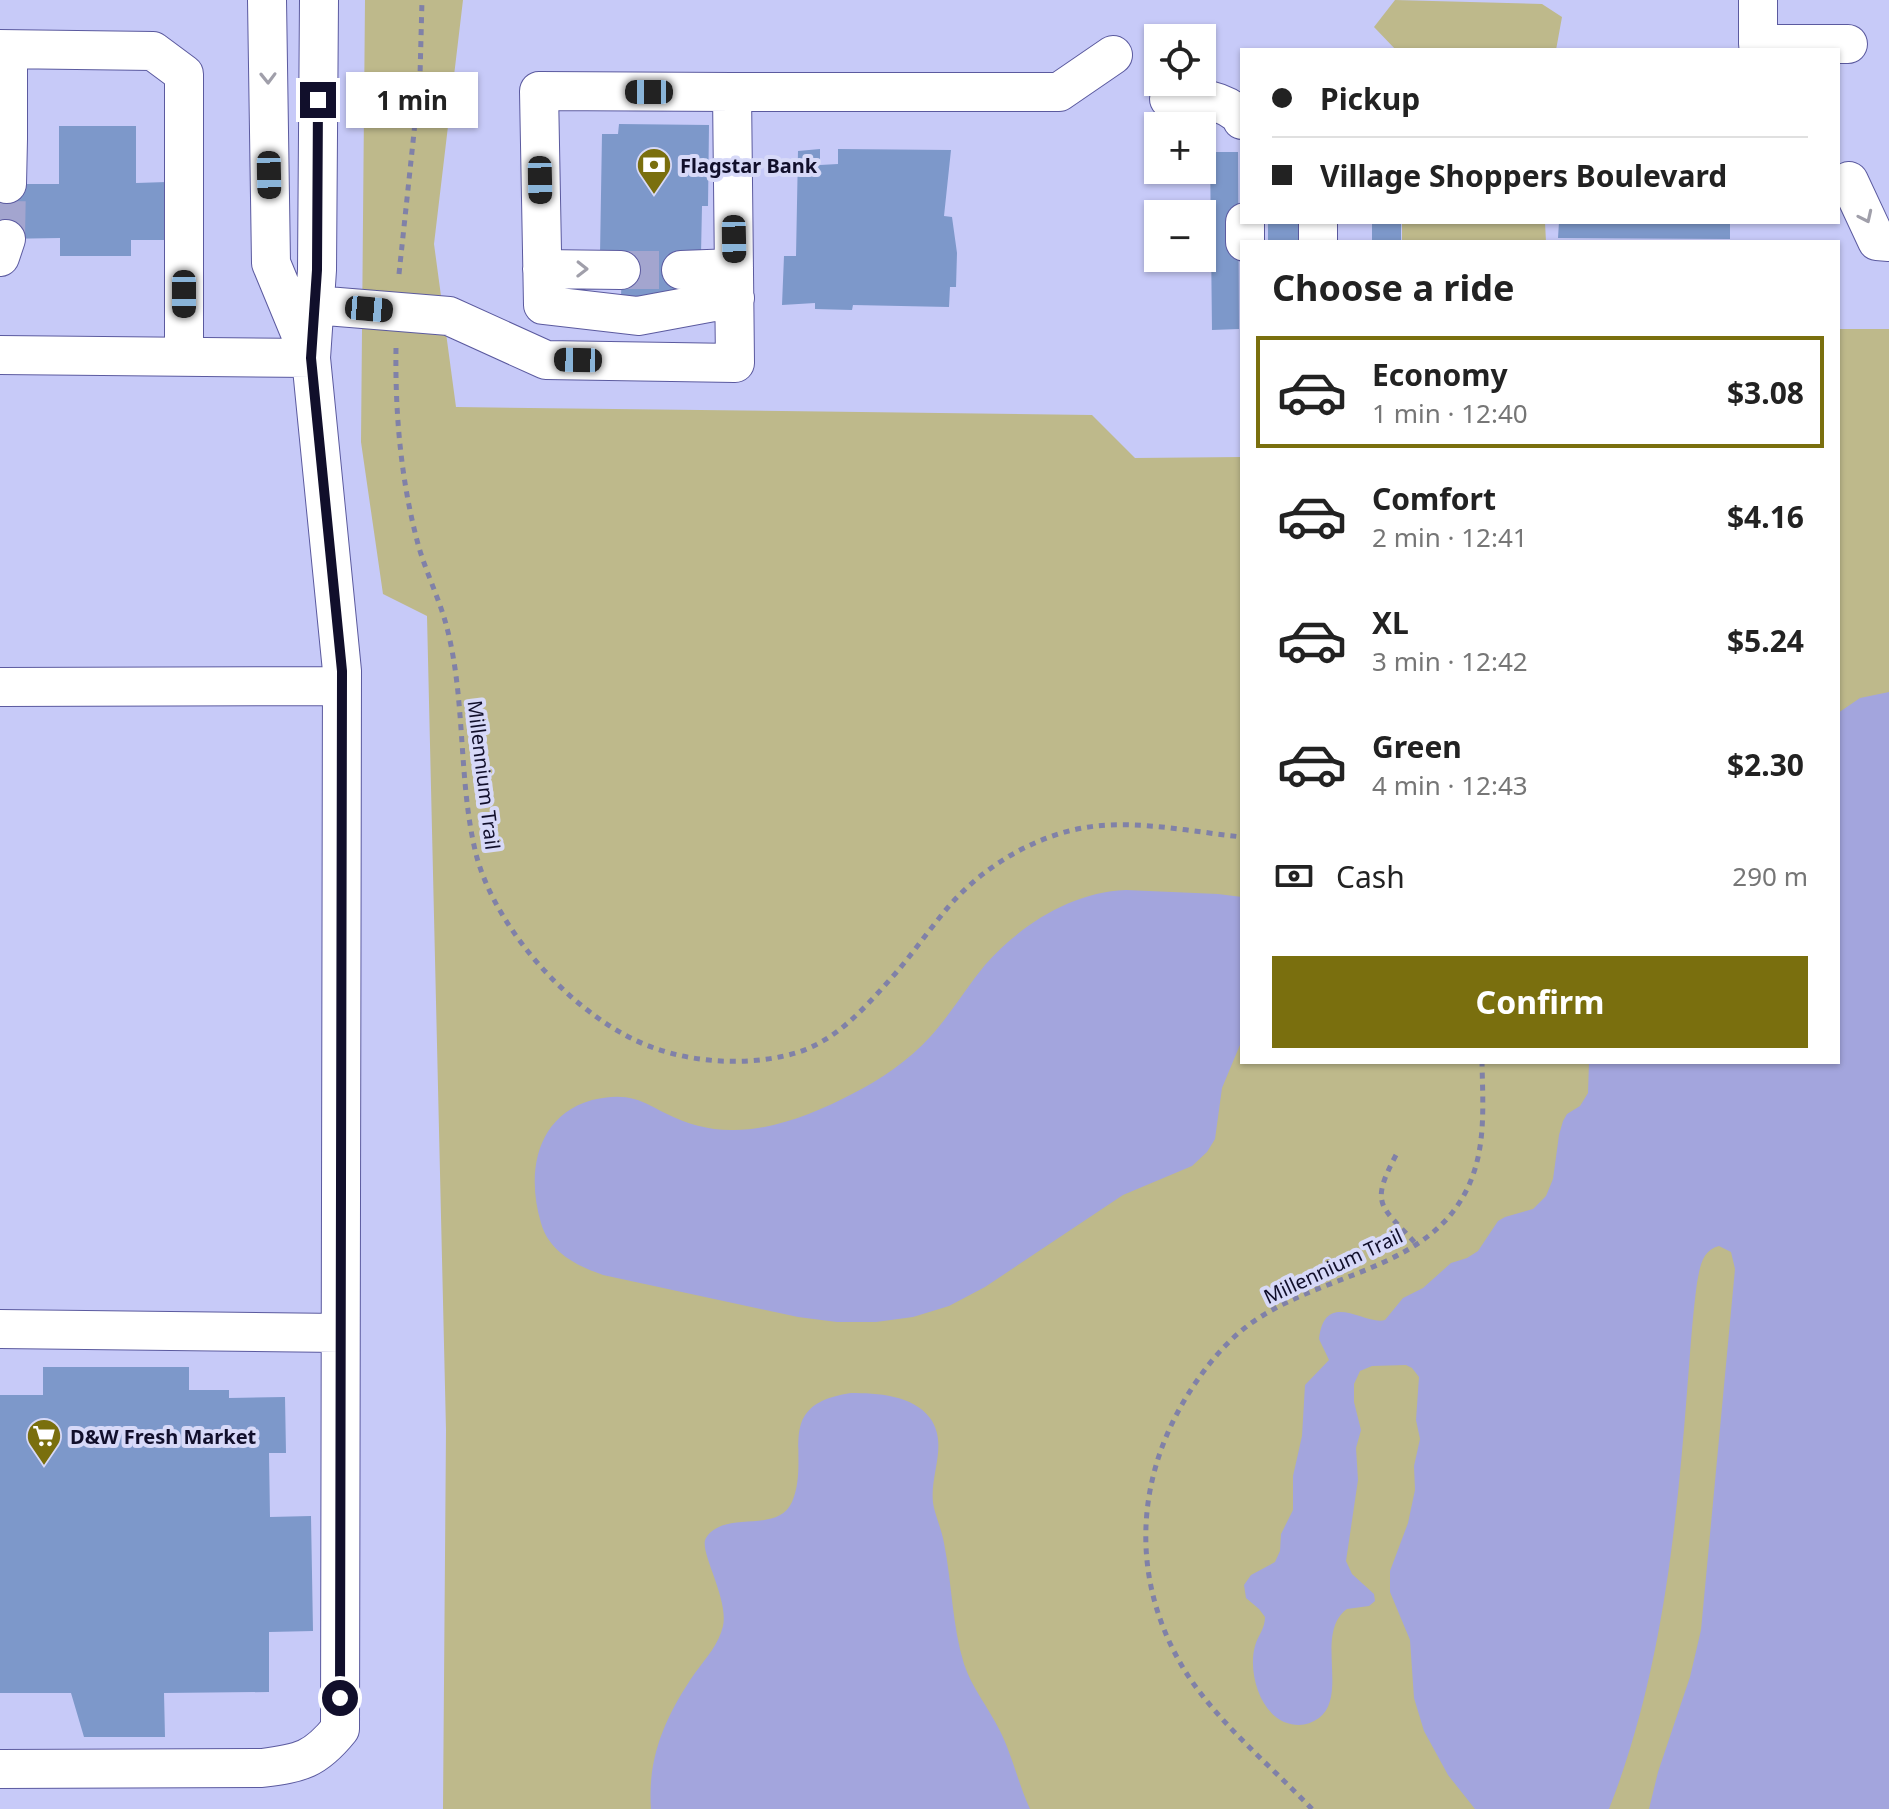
<!DOCTYPE html>
<meta charset="utf-8">
<style>
body{margin:0;font-family:"Noto Sans",sans-serif;background:#f2f2f2;color:#222;height:100vh;display:flex;flex-direction:column;font-size:30px;white-space:nowrap}
*{box-sizing:border-box;margin:0}
p{font-size:26px;color:#767676}
.icon{flex:none;width:44px;height:44px;fill:none;stroke:currentColor;stroke-width:2;stroke-linecap:round;stroke-linejoin:round}
.map{position:relative;flex:1;overflow:hidden}
.drawer{position:absolute;left:1240px;top:240px;width:600px;height:824px;display:flex;flex-direction:column;background:#fff;border-radius:0px;box-shadow:0 2px 6px #0004}
.drawer>*{flex:none}
.hud{position:absolute;left:1240px;top:48px;width:600px;height:176px;border-radius:0px;box-shadow:0 2px 6px #0004;display:grid;align-content:center;height:176px;padding:0 32px;background:#fff}
.fabs{position:absolute;left:1144px;top:24px;display:grid;gap:16px}
.fabs a{display:grid;place-items:center;width:72px;height:72px;border-radius:0px;background:#fff;box-shadow:0 2px 6px #0004;font-size:40px}
.end{position:absolute;width:36px;height:36px;margin:-18px;border:10px solid #110f2b;background:#fff;box-shadow:0 0 0 4px #fff}
.from{border-radius:50%}
.bubble{position:absolute;height:56px;border-radius:0px;background:#fff;box-shadow:0 2px 6px #0004;font-size:26px;font-weight:700;line-height:56px;text-align:center}
.car{position:absolute;width:24px;height:48px;margin:-24px -12px;border-radius:10px;box-shadow:0 0 6px 2px #0007;background:linear-gradient(#222 24%,#8ab4d8 0 40%,#222 0 76%,#8ab4d8 0 86%,#222 0)}
.hud b{display:flex;align-items:center;gap:28px;height:76px;font-size:30px}
.hud b+b{border-top:2px solid #e0e0e0}
.hud i{width:20px;height:20px;background:#222}
ul{padding:0;list-style:none}
li{display:flex;align-items:center;gap:24px;height:112px;margin:0 16px 12px;padding:0 16px;border:4px solid transparent;border-radius:0px}
li div{flex:1}
li b{display:block;font-size:30px}
li em{font-style:normal;font-weight:700}
li.selected{border-color:#7a6f0e}
li>.icon{width:72px;height:72px;stroke-width:1.5}
h2{padding:0 32px;font-size:36px;line-height:96px}
.pay{display:flex;align-items:center;gap:20px;height:88px;padding:0 32px;font-size:30px}
.pay p{margin-inline-start:auto}
.action{display:flex;gap:16px;margin-top:auto;padding:16px 32px}
.action a{flex:1;height:92px;border-radius:0px;background:#7a6f0e;color:#fff;font-size:32px;font-weight:700;line-height:92px;text-align:center}
.map>svg:first-child{display:block}
</style>
<div class="map">
<svg width="1889" height="1809" viewBox="0 0 1889 1809">
<rect width="100%" height="100%" fill="#c7caf8"/>
<path fill="#beb98b" d="M365,0H463L434,244L456,407L1092,415L1135,458L1242,457V1062H1838V329H1889V1809H443L446,1430L427,616L383,594L361,442Z
M1395,0L1542,4L1562,17L1556,50H1396L1374,27Z
M1402,222H1545L1546,242H1402Z"/>
<path fill="#a3a5dd" d="M1889,692V1809H1649L1658,1772L1690,1677L1701,1630L1735,1269L1731,1252L1719,1246C1702,1250 1700,1267 1697,1283C1692,1320 1690,1356 1687,1392C1676,1533 1661,1677 1609,1809H1475L1448,1775L1424,1731L1414,1698L1410,1640L1390,1592V1571L1408,1523L1415,1490L1414,1466L1420,1439L1416,1420L1419,1377L1412,1368L1406,1365L1372,1366L1360,1371L1354,1384V1402L1361,1430L1356,1448L1358,1480L1346,1561L1352,1574L1374,1594L1375,1601L1369,1606L1347,1609C1314,1633 1349,1695 1319,1718C1308,1726 1297,1727 1284,1722C1259,1711 1248,1671 1255,1646C1258,1635 1265,1629 1265,1617L1259,1609L1246,1598L1244,1585L1251,1575L1275,1562L1280,1551L1281,1534L1293,1510V1476L1302,1436L1305,1385L1329,1360L1319,1339C1325,1288 1365,1326 1385,1320L1403,1298L1423,1288L1451,1263L1467,1258L1478,1251L1498,1221L1505,1217L1533,1209L1546,1196L1553,1179L1559,1135L1563,1121L1567,1114L1580,1106L1588,1093L1589,1062H1838V713L1860,698Z
M1126,890L1218,894L1242,897V1040L1222,1088L1215,1139L1207,1152L1192,1166L1123,1195L985,1287L949,1306L913,1317L876,1322H837L798,1317L603,1275C577,1266 549,1252 541,1223C526,1173 536,1116 592,1100C606,1097 620,1095 634,1099C646,1102 656,1109 667,1114C687,1124 708,1130 731,1130C771,1131 816,1113 852,1094C880,1080 909,1060 930,1037C950,1015 966,988 985,965C1020,925 1072,892 1126,890Z
M851,1393C877,1393 913,1395 930,1418C950,1446 927,1478 934,1508C937,1520 942,1531 944,1543C952,1583 952,1625 964,1664C972,1688 988,1707 999,1729C1012,1754 1018,1783 1030,1809H651C647,1757 666,1715 695,1673C706,1658 719,1644 723,1626C729,1598 698,1550 706,1538C724,1509 777,1535 792,1502C812,1455 771,1405 851,1393Z"/>
<path fill="#7d98ca" d="M619,124L709,125L708,206H702L701,254H681L680,300L621,299L622,255H600L602,134H618Z
M59,126H136V183L167,182V240H131V256H60V238L0,239V184H59Z
M820,149V165L838,164V149L951,150L944,216L952,217L957,253L956,287H950L949,307L853,305L852,310L815,309V303L782,305L784,256H796L798,151Z
M1210,152H1238L1239,329L1212,330Z
M1268,222H1306V242H1268Z
M1372,222H1401V242H1372Z
M1559,222H1730V239L1558,238Z
M43,1367H189V1390H229V1398L285,1397L286,1453H269L270,1517L311,1516L313,1631L269,1632V1692L164,1693L165,1737H84L71,1693H0V1395H43Z"/>
<g fill="none" stroke-linecap="round" stroke-linejoin="round">
<path stroke="#a3a5cf" stroke-width="38" stroke-dasharray="38 19" stroke-linecap="butt" d="M6,239L7,184
M621,270H681"/>
<defs>
<path id="minor" d="M267,0L271,263L307,350
M1758,0V44H1848
M0,49L153,51L184,74V357
M732,92L539,91L543,305L638,316L735,298
M1169,99C1201,99 1217,96 1242,117V120
M0,144L8,139V50
M1849,181L1877,241L1889,242
M7,184L8,139
M1245,222V242
M1318,222V242
M0,257L6,239
M542,269L621,270
M681,270L734,268
M314,305L449,316L546,360L735,363L732,92H1059L1113,55
M0,355L311,358
M0,687L342,686
M0,1329L340,1333
M0,1769L262,1768C301,1763 315,1760 340,1729L342,671L311,358L317,270L319,0"/>
</defs>
<use href="#minor" stroke="#5b5a9f" stroke-width="40"/>
<path stroke="#8081a8" stroke-width="5" stroke-dasharray="6 6" stroke-linecap="butt" d="M399,274L420,76L422,0
M396,348C395,414 401,481 418,544C426,573 440,600 447,628C466,701 458,781 476,854C496,932 578,1021 654,1048C699,1064 754,1066 799,1052C840,1038 867,1005 895,974C914,952 931,927 950,905C986,864 1041,832 1096,826C1143,821 1194,832 1242,837
M1396,1155C1369,1206 1381,1205 1417,1245
M1312,1809C1269,1764 1218,1723 1185,1671C1128,1578 1135,1473 1194,1385C1213,1357 1234,1333 1262,1316C1322,1278 1407,1269 1452,1213C1488,1167 1483,1116 1482,1062"/>
<use href="#minor" stroke="#fff" stroke-width="38"/>
</g>
<defs><path id="oneway-chevron" d="M-2-3.5L2.5 0L-2 3.5" fill="none" stroke-width="1.6" stroke-linecap="round" stroke-linejoin="round" transform="scale(2)"/></defs>
<g stroke="#a09faa">
<use href="#oneway-chevron" transform="translate(268 78) rotate(89)"/>
<use href="#oneway-chevron" transform="translate(1866 217) rotate(65)"/>
<use href="#oneway-chevron" transform="translate(582 269) rotate(1)"/>
</g>
<g fill="none" stroke-linecap="round" stroke-linejoin="round">
<path stroke="#110f2b" stroke-width="10" d="M318,100L317,270L311,358L342,671L340,1698"/>
</g>
<defs>
<symbol id="bank-pin" viewBox="-11 -11 22 30"><path d="M0 17L-7.5 6A9.5 9.5 0 1 1 7.5 6Z" fill="#7a6f0e" stroke="#d7d9f8"/><path d="M-6-4H6V4H-6ZM0-2.3a2.3 2.3 0 1 0 0 4.6a2.3 2.3 0 1 0 0-4.6Z" fill="#fff"/></symbol>
<symbol id="supermarket-pin" viewBox="-11 -11 22 30"><path d="M0 17L-7.5 6A9.5 9.5 0 1 1 7.5 6Z" fill="#7a6f0e" stroke="#d7d9f8"/><path d="M-6-5.5h2.5l.6 2H6L4.5 2H-2.5L-4.4-4H-6ZM-1.5 3.2a1.3 1.3 0 1 0 .1 0ZM3 3.2a1.3 1.3 0 1 0 .1 0Z" fill="#fff"/></symbol>
</defs>
<g fill-rule="evenodd">
<use href="#bank-pin" x="634" y="145" width="40" height="54"/>
<use href="#supermarket-pin" x="24" y="1416" width="40" height="54"/>
</g>
<g text-anchor="middle" dominant-baseline="central" stroke-width="8" stroke-linejoin="round" paint-order="stroke">
<g font-size="20" font-weight="bold" fill="#110f2b" stroke="#d7d9f8" text-anchor="start">
<text x="680" y="165">Flagstar Bank</text>
<text x="70" y="1436">D&amp;W Fresh Market</text>
</g>
<g font-size="20" fill="#110f2b" stroke="#d7d9f8">
<text transform="translate(484 775) rotate(83)">Millennium Trail</text>
<text transform="translate(1333 1266) rotate(-25)">Millennium Trail</text>
</g>
</g>
</svg>
<div class="fabs">
<a><svg class="icon" aria-label="locate" viewBox="0 0 24 24"><circle cx="12" cy="12" r="6"/><path d="M12 2v4M12 18v4M2 12h4M18 12h4"/></svg></a>
<a>+</a>
<a>−</a>
</div>
<i class="end from" style="left:340px;top:1698px"></i>
<i class="end" style="left:318px;top:100px"></i>
<div class="bubble" style="left:346px;top:72px;width:132px">1 min</div>
<i class="car" style="left:649px;top:92px;rotate:270deg"></i>
<i class="car" style="left:269px;top:175px;rotate:179deg"></i>
<i class="car" style="left:540px;top:180px;rotate:179deg"></i>
<i class="car" style="left:734px;top:239px;rotate:179deg"></i>
<i class="car" style="left:184px;top:294px;rotate:180deg"></i>
<i class="car" style="left:369px;top:309px;rotate:95deg"></i>
<i class="car" style="left:578px;top:360px;rotate:271deg"></i>
<div class="hud">
<b><i class="from"></i>Pickup</b>
<b><i></i>Village Shoppers Boulevard</b>
</div>
<section class="drawer">
<h2>Choose a ride</h2>
<ul>
<li class="selected"><svg class="icon" aria-label="car" viewBox="0 0 24 24"><path d="M5 17H2v-5l4-1 3-4h7l3 4 3 1v5h-3M9 17h6M6 11h13"/><circle cx="7" cy="17" r="2"/><circle cx="17" cy="17" r="2"/></svg><div><b>Economy</b><p>1 min · 12:40</p></div><em>$3.08</em></li>
<li><svg class="icon" aria-label="car" viewBox="0 0 24 24"><path d="M5 17H2v-5l4-1 3-4h7l3 4 3 1v5h-3M9 17h6M6 11h13"/><circle cx="7" cy="17" r="2"/><circle cx="17" cy="17" r="2"/></svg><div><b>Comfort</b><p>2 min · 12:41</p></div><em>$4.16</em></li>
<li><svg class="icon" aria-label="car" viewBox="0 0 24 24"><path d="M5 17H2v-5l4-1 3-4h7l3 4 3 1v5h-3M9 17h6M6 11h13"/><circle cx="7" cy="17" r="2"/><circle cx="17" cy="17" r="2"/></svg><div><b>XL</b><p>3 min · 12:42</p></div><em>$5.24</em></li>
<li><svg class="icon" aria-label="car" viewBox="0 0 24 24"><path d="M5 17H2v-5l4-1 3-4h7l3 4 3 1v5h-3M9 17h6M6 11h13"/><circle cx="7" cy="17" r="2"/><circle cx="17" cy="17" r="2"/></svg><div><b>Green</b><p>4 min · 12:43</p></div><em>$2.30</em></li>
</ul>
<div class="pay"><svg class="icon" aria-label="cash" viewBox="0 0 24 24"><path d="M3 7h18v10H3z"/><circle cx="12" cy="12" r="2"/></svg>Cash<p>290 m</p></div>
<div class="action"><a>Confirm</a></div>
</section>
</div>
